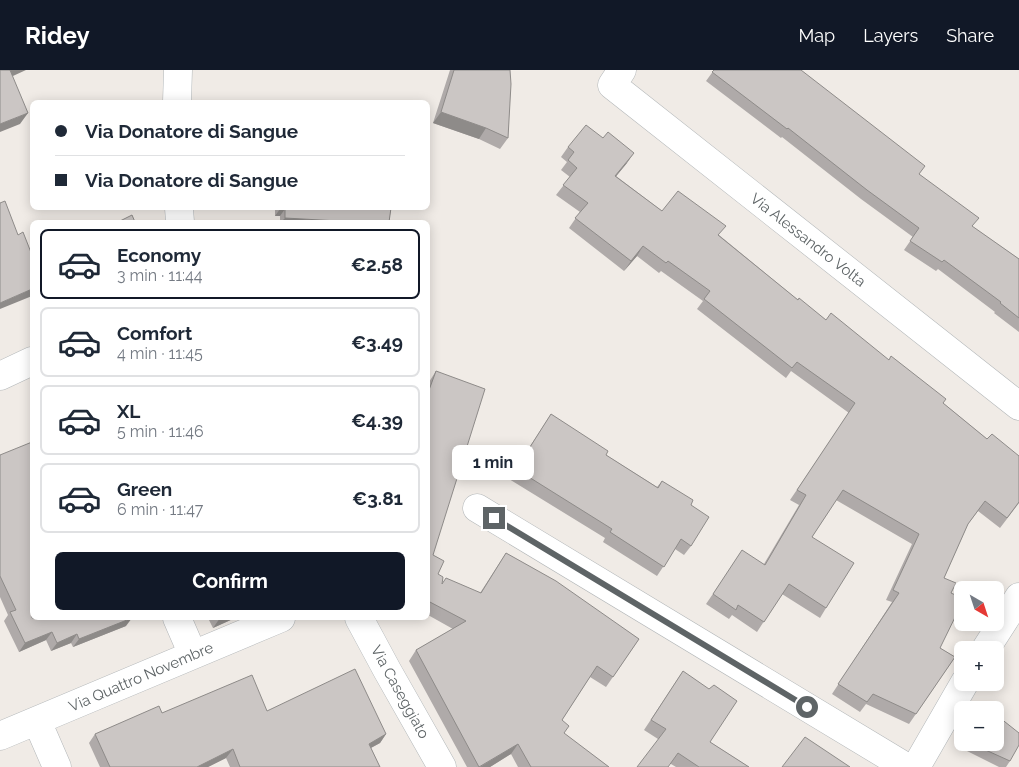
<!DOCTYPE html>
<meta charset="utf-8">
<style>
body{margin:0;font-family:Raleway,sans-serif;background:#f6f6f7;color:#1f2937;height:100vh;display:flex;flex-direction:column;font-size:19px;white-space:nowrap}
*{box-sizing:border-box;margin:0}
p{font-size:16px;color:#747a83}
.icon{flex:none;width:28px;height:28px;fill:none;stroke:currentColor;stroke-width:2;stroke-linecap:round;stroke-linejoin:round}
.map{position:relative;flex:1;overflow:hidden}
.side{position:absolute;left:30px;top:150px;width:400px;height:400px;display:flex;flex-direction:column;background:#fff;border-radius:8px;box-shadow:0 2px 12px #0003}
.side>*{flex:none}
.hud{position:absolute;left:30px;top:30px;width:400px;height:110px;border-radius:8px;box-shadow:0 2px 12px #0003;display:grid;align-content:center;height:110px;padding:0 25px;background:#fff}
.needle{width:32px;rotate:141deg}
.controls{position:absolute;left:954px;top:511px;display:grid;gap:10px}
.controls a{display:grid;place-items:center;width:50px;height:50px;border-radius:8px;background:#fff;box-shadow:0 2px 12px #0003;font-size:25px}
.end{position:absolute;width:22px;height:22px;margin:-11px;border:6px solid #5e6466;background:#fff;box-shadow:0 0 0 2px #fff}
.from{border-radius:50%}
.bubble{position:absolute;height:35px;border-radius:8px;background:#fff;box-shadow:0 2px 12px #0003;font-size:16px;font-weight:700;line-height:35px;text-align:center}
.hud b{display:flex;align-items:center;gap:18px;height:48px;font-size:19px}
.hud b+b{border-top:1px solid #e0e1e3}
.hud i{width:12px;height:12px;background:#1f2937}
ul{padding:9px 0 0;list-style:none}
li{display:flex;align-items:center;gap:15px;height:70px;margin:0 10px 8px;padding:0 15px;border:2px solid #e0e1e3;border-radius:8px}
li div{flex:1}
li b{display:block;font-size:19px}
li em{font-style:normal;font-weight:700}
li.on{border-color:#111827}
li>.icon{width:45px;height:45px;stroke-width:1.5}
.cta{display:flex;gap:10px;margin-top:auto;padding:10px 25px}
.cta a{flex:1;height:58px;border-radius:8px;background:#111827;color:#fff;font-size:20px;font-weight:700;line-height:58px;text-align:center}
header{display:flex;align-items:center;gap:30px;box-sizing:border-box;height:70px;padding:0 25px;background:#111827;color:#fff}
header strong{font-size:24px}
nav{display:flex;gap:28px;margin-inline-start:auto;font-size:18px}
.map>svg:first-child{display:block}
</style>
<header>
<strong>Ridey</strong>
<nav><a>Map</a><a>Layers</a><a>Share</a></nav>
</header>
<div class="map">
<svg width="1019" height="697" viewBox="0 0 1019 697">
<rect width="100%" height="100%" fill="#f0ebe6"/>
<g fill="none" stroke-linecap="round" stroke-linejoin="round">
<defs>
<path id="street" d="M622,0L612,15L1019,336
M0,306L32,291
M477,438L906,697
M177,548L193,585
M37,651L57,697
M0,666L281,548"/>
<path id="secondary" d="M177,32L178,0
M179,138L180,152
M359,548L387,600L442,697
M985,580L1019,527
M916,697L965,612"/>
</defs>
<use href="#street" stroke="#b2b6b8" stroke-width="29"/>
<use href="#secondary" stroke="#b1b6b8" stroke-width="29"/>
<use href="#street" stroke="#fff" stroke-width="28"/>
<use href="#secondary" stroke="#fff" stroke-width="28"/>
</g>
<path fill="#afaaa9" d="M450,0H510L508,68L500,79L479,69L433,53Z
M714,0L919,104L973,157L1019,189V262L994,243L995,242L938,199L936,201L904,180L913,167L861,129L782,67L781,68L706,11Z
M568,77L627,93L616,106L662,141L719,165L798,230L943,333L987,369L1019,386V433L1000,458L978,441L968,454L944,508L951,523L940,578L955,587L909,654L866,634L860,642L832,624L892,532L886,530L912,474L836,430L812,467L826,538L820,548L782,524L757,562L732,545L729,549L706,534L736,490L764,494L799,435L790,430L849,343L791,301L786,308L697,239L703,231L661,201L659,203L637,186L624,201L569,158L580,142L556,125L570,107L561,100L567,92L561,87Z
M275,138H391L389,152H280V146H275Z
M436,301L433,485L438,504L442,513L480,523L506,483L639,569L606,617L590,607L562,650L564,664L609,697H518L511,684L490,697H467L409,591L416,580L453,559L428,545V315L429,312Z
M551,344L606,385L657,417L662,411L691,435V476L684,485L675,479L657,506L603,472L605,468L509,409Z
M0,385L126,556L73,577L71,573L51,581L46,570L19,582L4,551L8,545L0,527Z
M208,548H235L213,558Z
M683,601L710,672L749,697H676L671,694L658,669L644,660Z
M267,641L386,664L380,673L371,678L380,697H230L226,688L208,697H100L89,673L95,664L162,643Z
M968,672H995L1010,691L1006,697H999L965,680Z"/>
<path fill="#8e8b89" d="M10,0H26L2,11Z
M441,42L486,58L479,69L433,53Z
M28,43L20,54L0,62V54Z
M634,83L627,93L609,115L615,106Z
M280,139H285L280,146H275Z
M285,148L356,152H281Z
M643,176L637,186L624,201L631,191Z
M32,219V226L0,239V233Z
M132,548L126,556L73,577L79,569Z
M220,548H235L213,558Z
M52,562L46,570L19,582L25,573Z
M77,564L71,573L51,581L57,573Z
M386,664L380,673L363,682L369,674Z
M518,674L511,684L490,697H480Z
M233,679L226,688L208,697H197Z"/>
<path fill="#cbc6c4" stroke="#8e8b89" d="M0,0H10L28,43L0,54Z
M454,0H510L511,14L508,68L486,58L441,42Z
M714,0H801L925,96L919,104L979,148L972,156L1019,189V248L1000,233L1001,232L944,190L942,192L910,171L919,158L867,120L788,58L787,59L712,2Z
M586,55L603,68L608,62L634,83L615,106L662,141L678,121L726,156L718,165L798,230L799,228L826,250L831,243L889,290L891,286L946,329L943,333L987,369L992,364L1019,386V432L1007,448L985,431L968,454L944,508L956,513L951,523L962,528V533L940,578L955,587L916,644L873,624L867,632L838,614L899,523L893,520L919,464L843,420L812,467L854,493L826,538L789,514L764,552L738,535L736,540L713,524L742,480L765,495L806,425L797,420L855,333L797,292L792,298L704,229L710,221L668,191L666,193L643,176L631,191L575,148L588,133L563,115L577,98L568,90L574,82L568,77Z
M5,131L18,165L23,162L32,185V219L0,233V133Z
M280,138H391L389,152H356L285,148V139H280Z
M132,145L135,152H118Z
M436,301L485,319L433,485L444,491L438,504L443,507L442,514L446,508L481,523L506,483L556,511L639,569L613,607L597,596L562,650L569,656L564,663L609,697H531L518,674L479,697L416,580L466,551L428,531V320H429Z
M551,344L608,381L606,385L658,418L662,411L693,430L691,435L709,447L691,476L681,469L664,497L610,462L612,459L516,399Z
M32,372V548H132L79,569L77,564L57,573L52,562L25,573L10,542L16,540L0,506V385Z
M355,599L386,664L369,674L380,697H240L233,679L197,697H110L95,664L159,636L162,643L252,605L267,641Z
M683,601L709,619L714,615L737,631L710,672L749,697H699L678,683L668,697H637L666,659L651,650Z
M984,636L990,640H983Z
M995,644L1019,663V675L1010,691L970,673L995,672Z
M805,667L850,697H782Z"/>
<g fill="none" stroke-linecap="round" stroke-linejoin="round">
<path stroke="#5e6466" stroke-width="6" d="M494,448L807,637"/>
</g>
<g text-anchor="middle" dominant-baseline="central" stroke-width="4.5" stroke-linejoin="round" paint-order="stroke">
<g font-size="15" fill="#5e6466" stroke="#fff">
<text transform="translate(808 170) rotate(38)">Via Alessandro Volta</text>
<text transform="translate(141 607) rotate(-23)">Via Quattro Novembre</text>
<text transform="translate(400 622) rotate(61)">Via Caseggiato</text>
</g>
</g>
</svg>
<div class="controls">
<a><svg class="needle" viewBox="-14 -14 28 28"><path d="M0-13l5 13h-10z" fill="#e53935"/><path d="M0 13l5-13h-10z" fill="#747a83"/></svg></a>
<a>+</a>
<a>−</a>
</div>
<i class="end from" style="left:807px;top:637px"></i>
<i class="end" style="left:494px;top:448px"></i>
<div class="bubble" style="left:452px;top:375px;width:82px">1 min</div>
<div class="hud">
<b><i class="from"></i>Via Donatore di Sangue</b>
<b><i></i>Via Donatore di Sangue</b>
</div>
<section class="side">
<ul>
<li class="on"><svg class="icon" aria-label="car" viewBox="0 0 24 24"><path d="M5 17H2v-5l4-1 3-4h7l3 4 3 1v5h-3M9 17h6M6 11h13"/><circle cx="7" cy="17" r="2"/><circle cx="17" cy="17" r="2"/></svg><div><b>Economy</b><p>3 min · 11:44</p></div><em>€2.58</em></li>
<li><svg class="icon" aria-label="car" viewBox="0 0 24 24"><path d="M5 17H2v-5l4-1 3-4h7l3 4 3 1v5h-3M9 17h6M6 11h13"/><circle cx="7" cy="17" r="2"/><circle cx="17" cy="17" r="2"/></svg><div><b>Comfort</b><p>4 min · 11:45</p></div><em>€3.49</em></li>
<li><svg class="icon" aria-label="car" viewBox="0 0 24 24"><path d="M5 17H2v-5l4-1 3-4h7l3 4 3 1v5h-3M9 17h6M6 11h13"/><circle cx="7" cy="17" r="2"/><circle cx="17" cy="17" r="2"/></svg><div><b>XL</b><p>5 min · 11:46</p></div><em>€4.39</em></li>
<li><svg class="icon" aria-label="car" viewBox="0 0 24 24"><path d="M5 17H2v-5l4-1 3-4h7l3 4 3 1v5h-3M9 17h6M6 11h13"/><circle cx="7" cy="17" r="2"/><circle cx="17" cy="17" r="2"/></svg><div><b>Green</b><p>6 min · 11:47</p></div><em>€3.81</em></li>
</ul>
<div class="cta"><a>Confirm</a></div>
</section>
</div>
